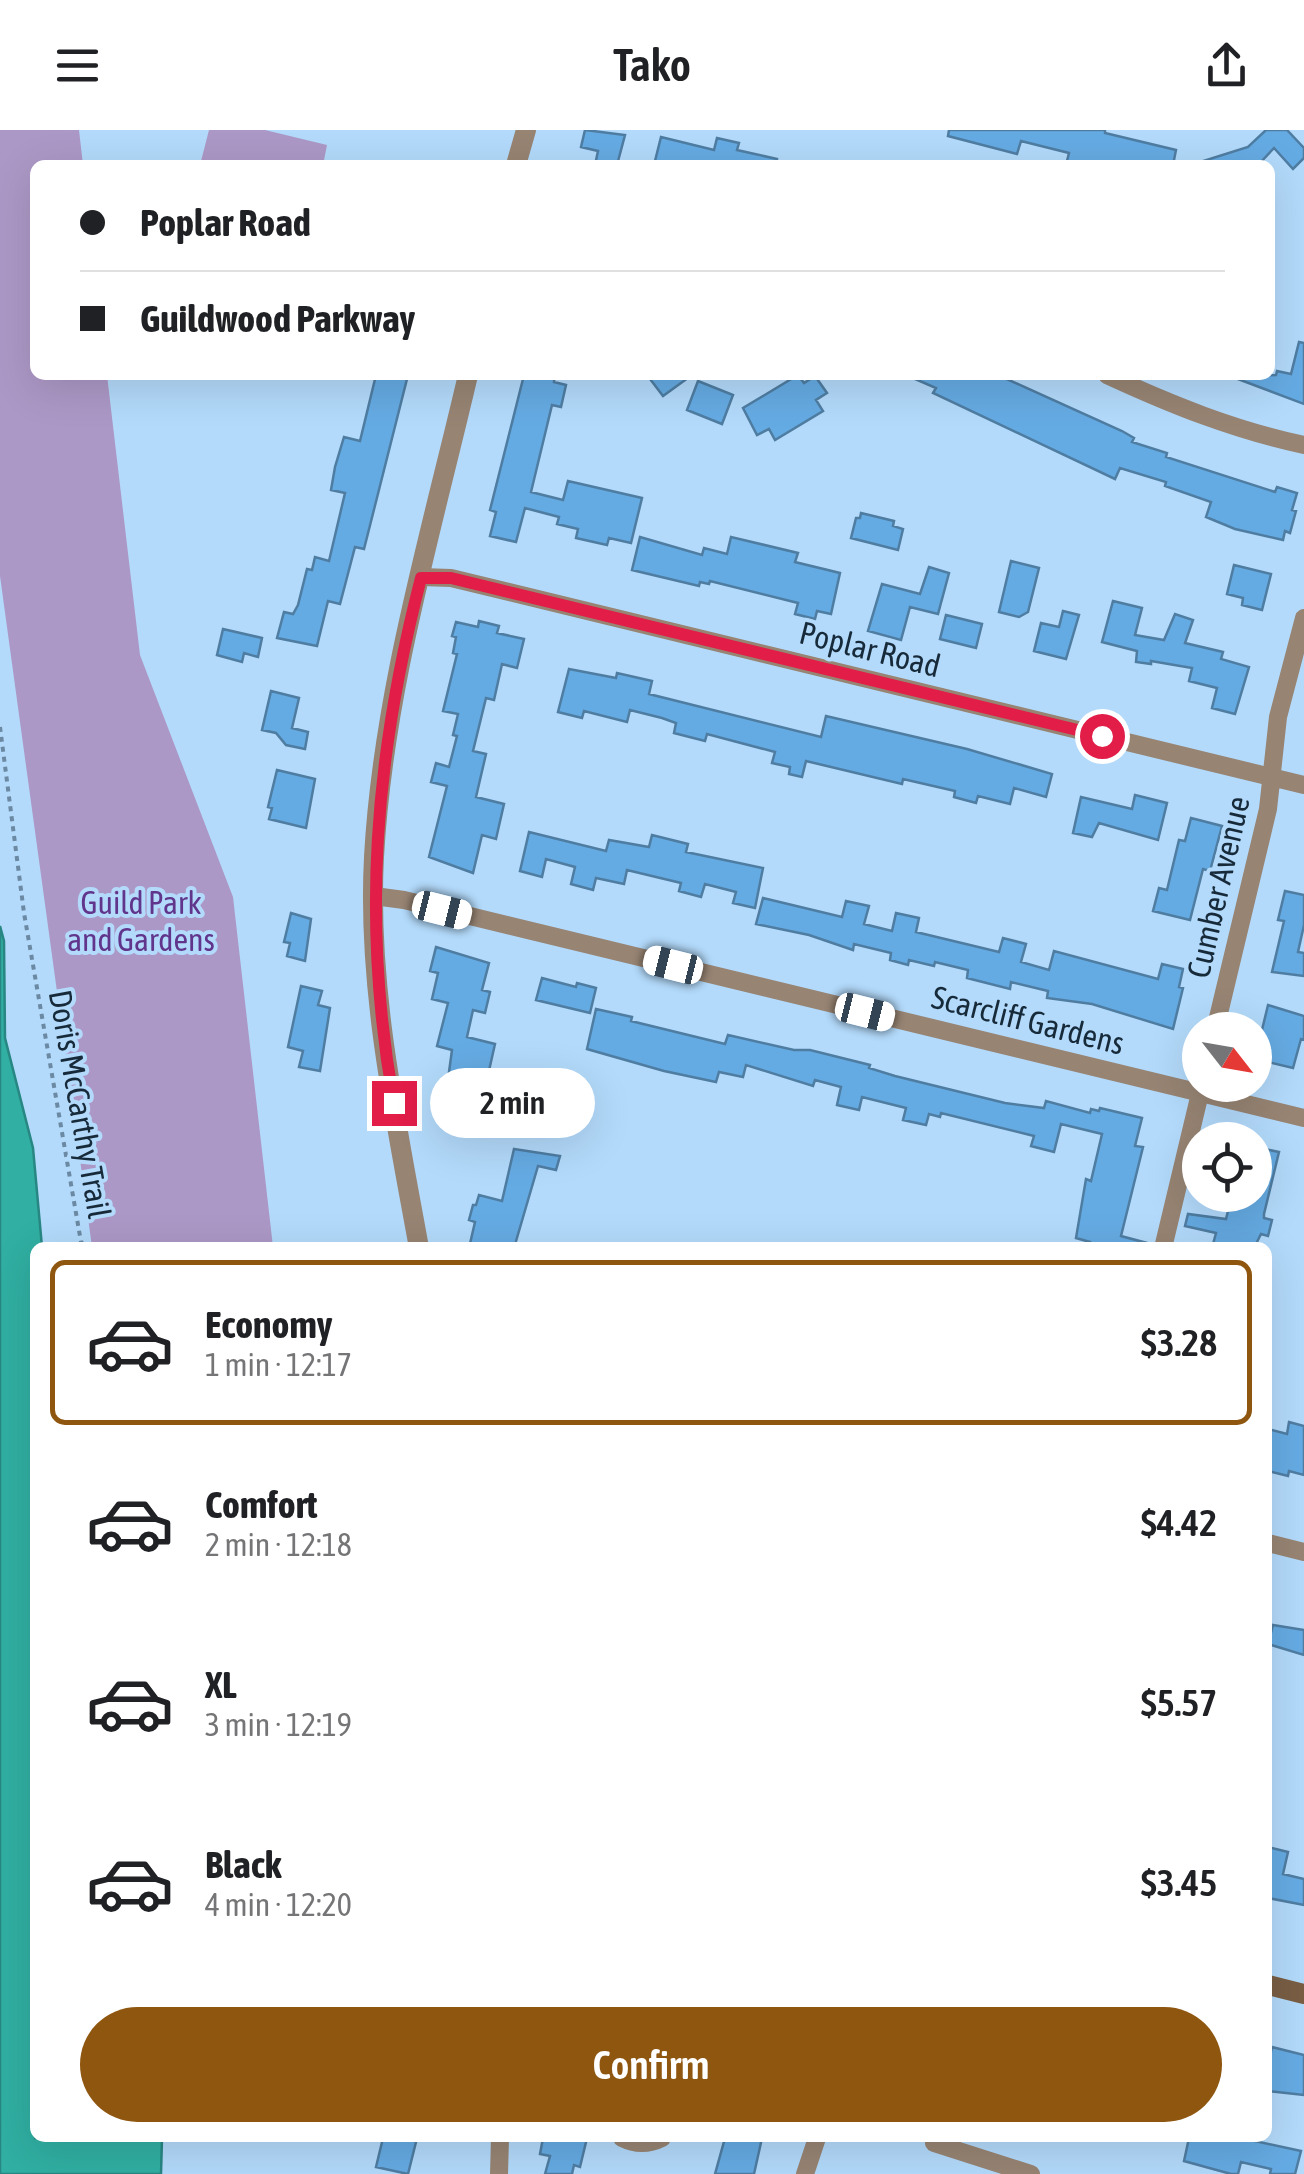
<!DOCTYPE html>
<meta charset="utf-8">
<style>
body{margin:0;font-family:"Asap Condensed",sans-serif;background:#f2f2f2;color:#202124;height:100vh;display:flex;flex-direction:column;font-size:38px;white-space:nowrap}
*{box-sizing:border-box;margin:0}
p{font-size:32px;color:#757577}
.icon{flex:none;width:55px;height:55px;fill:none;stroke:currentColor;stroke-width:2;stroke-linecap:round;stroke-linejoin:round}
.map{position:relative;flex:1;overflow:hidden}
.panel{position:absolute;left:30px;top:1112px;width:1242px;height:900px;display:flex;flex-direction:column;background:#fff;border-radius:15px;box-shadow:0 10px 40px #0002}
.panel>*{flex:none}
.top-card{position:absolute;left:30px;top:30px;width:1245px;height:220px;border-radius:15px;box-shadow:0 10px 40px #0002;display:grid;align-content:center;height:220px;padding:0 50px;background:#fff}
.needle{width:65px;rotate:121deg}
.fabs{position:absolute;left:1182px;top:882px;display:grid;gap:20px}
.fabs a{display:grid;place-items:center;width:90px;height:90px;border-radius:50%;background:#fff;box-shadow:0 10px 40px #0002;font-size:50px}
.end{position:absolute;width:45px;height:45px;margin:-22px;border:12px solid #e11d48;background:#fff;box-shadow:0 0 0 5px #fff}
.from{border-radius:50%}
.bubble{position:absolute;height:70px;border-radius:35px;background:#fff;box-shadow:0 10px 40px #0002;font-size:32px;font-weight:600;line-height:70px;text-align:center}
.car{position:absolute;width:30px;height:60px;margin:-30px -15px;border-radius:12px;box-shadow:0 0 8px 2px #0007;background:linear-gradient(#fff 24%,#345 0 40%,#fff 0 76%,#345 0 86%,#fff 0)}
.top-card b{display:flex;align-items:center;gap:35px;height:95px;font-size:38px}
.top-card b+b{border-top:2px solid #e0e0e0}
.top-card i{width:25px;height:25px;background:#202124}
ul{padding:18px 0 0;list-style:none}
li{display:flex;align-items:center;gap:30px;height:165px;margin:0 20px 15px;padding:0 30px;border:5px solid transparent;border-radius:15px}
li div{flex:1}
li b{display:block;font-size:38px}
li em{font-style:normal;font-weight:600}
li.selected{border-color:#8f5610}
li>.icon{width:90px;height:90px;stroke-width:1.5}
.cta{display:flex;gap:20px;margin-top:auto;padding:20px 50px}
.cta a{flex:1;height:115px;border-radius:60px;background:#8f5610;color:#fff;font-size:40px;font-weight:600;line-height:115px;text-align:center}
header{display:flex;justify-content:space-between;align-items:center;height:130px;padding:0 50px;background:#fff;font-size:45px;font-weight:600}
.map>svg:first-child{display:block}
</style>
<header><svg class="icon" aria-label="menu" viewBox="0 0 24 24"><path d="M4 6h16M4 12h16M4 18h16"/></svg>Tako<svg class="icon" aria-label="share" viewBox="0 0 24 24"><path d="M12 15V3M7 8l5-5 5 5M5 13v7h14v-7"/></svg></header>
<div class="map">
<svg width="1304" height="2044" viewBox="0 0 1304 2044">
<rect width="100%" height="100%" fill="#b3dafb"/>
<path fill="#ac98c6" d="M0,0H79L83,35H35V245H107L140,525L233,767L273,1117H92L0,446Z
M209,0H265L327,15L323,35H200Z"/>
<path fill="#30afa2" stroke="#288783" stroke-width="2.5" d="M0,796L4,811L5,908L33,1018L42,1117L35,1118V2008H162L161,2044H0Z"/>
<path fill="#65abe3" stroke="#4f7da2" stroke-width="2.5" d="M585,0L625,5L617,35H595L598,21L581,17Z
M949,0H1105V3L1176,20L1173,35H1066L1069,23L1021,11L1017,24L948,6Z
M1266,0H1287L1304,18V28L1293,39L1274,18L1260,33L1253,35H1201L1200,32L1248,17Z
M661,7L714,20L717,8L739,13L737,20L777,29L776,35H654Z
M1299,212L1304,213V274L1230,246L1276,245L1277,241L1291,244Z
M376,245H408L364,419L355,417L340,474L328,471L317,516L277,508L284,482L293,484L298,475L307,439L312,440L315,427L329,431L345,363L331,360L335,337L344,307L360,311Z
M524,245H555L554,252L566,255L561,277L552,275L531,362L563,370L568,351L642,368L631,413L609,408L607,415L576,408L578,399L557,394L559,387L525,378L516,412L490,406L496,382L490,380Z
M647,245H692L663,266Z
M798,245L804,253L815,246L827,263L816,270L823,281L775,310L769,299L757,305L743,278Z
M906,245H998L1122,301L1134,308L1132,312L1167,323L1166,327L1275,362L1277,357L1297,363L1292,380L1296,381L1290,403L1285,401L1283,410L1235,399L1206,387L1211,372L1165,356L1166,352L1120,338L1115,349L933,263L936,258Z
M698,251L733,265L722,294L687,280Z
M861,383L894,391L893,396L903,399L898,420L851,408L856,388H860Z
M640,407L702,425L704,418L727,424L731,407L798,423L795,432L840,443L831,484L817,481L815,489L795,484L798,473L710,451L709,454L700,452L699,456L632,440Z
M1011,431L1039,438L1028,482L1019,487L999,482Z
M1234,435L1271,444L1262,480L1242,475L1243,468L1227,464Z
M929,437L949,443L938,484L910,477L901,510L868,501L882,454L920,464Z
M1113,471L1142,478L1135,505L1164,510L1175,484L1193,490L1185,513L1223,522L1221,529L1249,537L1235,584L1212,578L1217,558L1189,551L1192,538L1151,531V534L1136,532L1137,521L1102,512Z
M1063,481L1079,485L1066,529L1034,521L1041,493L1059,497Z
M946,485L982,494L976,518L940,509Z
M479,491L499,496L497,503L524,509L517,538L502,534L494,570L486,568L473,621L486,624L476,667L504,674L496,709L482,705L473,743L429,727L447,656L431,652L436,633L449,637L457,606L453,605L458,584L443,581L457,524L453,523L456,507L452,506L456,492L478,497Z
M223,499L262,508L258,527L244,523L242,532L217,525Z
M569,539L616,548L617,543L652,551L649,564L821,607L826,586L967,619L1052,644L1046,667L1014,658L1010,674L978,666L976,673L954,667L955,661L903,649L902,654L806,631L802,647L789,644L790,637L772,633L775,622L707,604L705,611L674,603L676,593L662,588L630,580L627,592L584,581L582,588L558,582Z
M271,561L299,568L292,598L308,602L305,619L286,615L276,603L262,600Z
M277,640L315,649L306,698L269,689L272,678L268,677Z
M1135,665L1167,673L1158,710L1099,693L1092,707L1073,703L1081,667L1132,679Z
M1191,688L1222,696L1210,741L1203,739L1190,790L1153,781L1159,758L1167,760L1179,710L1185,711Z
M529,702L606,721L609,710L649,717L652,705L688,714L686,722L763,738L755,778L733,773L736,762L705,754L701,767L679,761L681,753L627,740L624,754L596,748L593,760L571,754L575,737L546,729L542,747L520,741Z
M1285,761L1304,765V795L1298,822L1304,823V846L1272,842L1284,791L1278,790Z
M763,768L842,787L846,771L869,776L864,794L892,801L896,783L919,788L916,802L999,822L1003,808L1026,814L1021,832L1049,840L1054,821L1158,849L1162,834L1183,839L1179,857L1183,858L1173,899L1092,874L1047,868L1048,861L1011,852L1010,859L967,848L968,840L935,832L934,836L909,830L908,835L890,830L891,823L854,814L853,820L809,805L756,794Z
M291,783L311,789L305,831L287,826L290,813L284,812Z
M436,817L489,833L482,860L490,862L485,883L473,880L467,907L495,914L486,954L495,956L485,996L451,988L457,967L446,964L452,920L437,916L448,873L432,869L438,843L430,841Z
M542,848L576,857L577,853L596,858L590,883L536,870Z
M301,856L322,861L318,875L330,878L320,941L299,937L303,921L288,917Z
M1268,875L1304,886V910L1301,909L1293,938L1255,929Z
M596,879L632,887L631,891L725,914L728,905L794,920H810L870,935L869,938L895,946L1005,973L1044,978L1046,971L1090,983L1091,979L1099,981L1100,978L1142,988L1135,1016L1143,1017L1121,1106L1147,1113L1146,1118H1089L1090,1112L1076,1108L1086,1049L1091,1051L1102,1004L1061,994L1054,1022L1031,1016L1034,1006L941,983L940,987L929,984L926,995L903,990L906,978L862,967L859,980L837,975L841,957L815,950L813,956L746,935L743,947L719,942L716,952L664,941L587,919Z
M1255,1017L1279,1022L1264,1084V1088L1272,1090L1268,1106L1261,1104L1254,1118H1212L1216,1103L1185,1096L1188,1084L1226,1089L1232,1065H1255Z
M514,1019L560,1026L556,1040L538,1036L514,1118H469L475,1092L469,1090L473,1075H476L479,1065L502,1071Z
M1289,1292L1304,1296V1345L1289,1341L1288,1346L1268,1341V1299L1287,1304Z
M1273,1495L1304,1500V1525L1268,1514Z
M1268,1717L1288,1722L1283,1744L1304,1749V1775L1268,1768Z
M1272,1917L1304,1925V1965L1268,1961V1936Z
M383,2008H417L408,2044L376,2037Z
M543,2008H587L580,2037L574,2035L572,2044H545L550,2026L540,2024Z
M725,2008H762L754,2044H715Z
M1189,2008H1241L1301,2021L1295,2044H1270L1271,2039L1241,2032L1238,2044H1231L1184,2031Z"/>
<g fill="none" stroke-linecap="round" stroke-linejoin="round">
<path stroke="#6b89a2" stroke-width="4" stroke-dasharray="5 5" stroke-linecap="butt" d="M0,597L24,783L81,1112L88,1118"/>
<path stroke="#978473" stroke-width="18" d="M1107,245C1172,275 1234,300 1304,315
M421,447L451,448L1304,655
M374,766L404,770L1304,988
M1215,900L1268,679L1278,587L1304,488
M1163,1118L1202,955
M1268,1413L1304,1422
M622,2008C636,2015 648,2015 662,2008
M934,2013L1031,2044
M499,2044L500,2008
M805,2044L817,2008"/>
<path stroke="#978473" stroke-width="20" d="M516,35L526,0
M419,1118C396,990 367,858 374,727C383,563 431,404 468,245"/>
<path stroke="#795e44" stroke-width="20" d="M1268,1855L1304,1864"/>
</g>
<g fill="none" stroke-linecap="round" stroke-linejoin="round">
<path stroke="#e11d48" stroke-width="12" d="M394,973C361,791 375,626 421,448H451L1102,606"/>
</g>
<g text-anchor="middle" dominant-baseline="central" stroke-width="8" stroke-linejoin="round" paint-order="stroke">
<g font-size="32" fill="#172a3a" stroke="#b3dafb">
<text transform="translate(870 519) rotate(14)">Poplar Road</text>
<text transform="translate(1218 757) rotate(-77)">Cumber Avenue</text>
<text transform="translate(1028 890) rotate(14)">Scarcliff Gardens</text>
<text transform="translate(80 974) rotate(80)">Doris McCarthy Trail</text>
</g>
<g font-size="32" fill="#61358b" stroke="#b3dafb">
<text x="141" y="772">Guild Park<tspan x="141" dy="37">and Gardens</tspan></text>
</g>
</g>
</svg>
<div class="fabs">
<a><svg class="needle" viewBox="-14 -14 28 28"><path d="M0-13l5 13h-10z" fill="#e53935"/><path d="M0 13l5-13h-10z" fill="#757577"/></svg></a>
<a><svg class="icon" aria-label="locate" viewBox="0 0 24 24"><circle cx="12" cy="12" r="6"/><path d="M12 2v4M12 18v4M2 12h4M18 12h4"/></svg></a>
</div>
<i class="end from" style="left:1102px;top:606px"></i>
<i class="end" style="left:394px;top:973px"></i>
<div class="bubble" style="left:430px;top:938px;width:165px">2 min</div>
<i class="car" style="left:442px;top:780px;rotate:104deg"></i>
<i class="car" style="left:673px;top:835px;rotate:284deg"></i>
<i class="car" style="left:865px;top:882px;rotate:104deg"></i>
<div class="top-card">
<b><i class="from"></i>Poplar Road</b>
<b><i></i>Guildwood Parkway</b>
</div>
<section class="panel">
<ul>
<li class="selected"><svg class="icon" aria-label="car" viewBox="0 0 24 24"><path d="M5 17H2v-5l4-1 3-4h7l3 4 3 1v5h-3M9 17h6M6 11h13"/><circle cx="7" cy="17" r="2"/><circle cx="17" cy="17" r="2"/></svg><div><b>Economy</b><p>1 min · 12:17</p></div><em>$3.28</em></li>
<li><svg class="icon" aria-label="car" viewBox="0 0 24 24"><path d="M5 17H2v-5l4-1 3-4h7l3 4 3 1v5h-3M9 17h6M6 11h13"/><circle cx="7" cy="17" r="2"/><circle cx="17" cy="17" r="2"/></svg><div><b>Comfort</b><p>2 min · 12:18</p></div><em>$4.42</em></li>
<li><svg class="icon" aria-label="car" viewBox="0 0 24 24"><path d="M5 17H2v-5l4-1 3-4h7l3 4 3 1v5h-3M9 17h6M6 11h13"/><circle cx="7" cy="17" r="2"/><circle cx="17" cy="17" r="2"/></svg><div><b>XL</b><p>3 min · 12:19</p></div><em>$5.57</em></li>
<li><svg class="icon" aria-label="car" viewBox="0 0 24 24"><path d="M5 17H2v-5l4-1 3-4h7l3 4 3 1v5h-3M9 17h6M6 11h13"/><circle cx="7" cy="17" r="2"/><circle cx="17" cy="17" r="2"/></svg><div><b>Black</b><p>4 min · 12:20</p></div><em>$3.45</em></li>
</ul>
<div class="cta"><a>Confirm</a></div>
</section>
</div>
